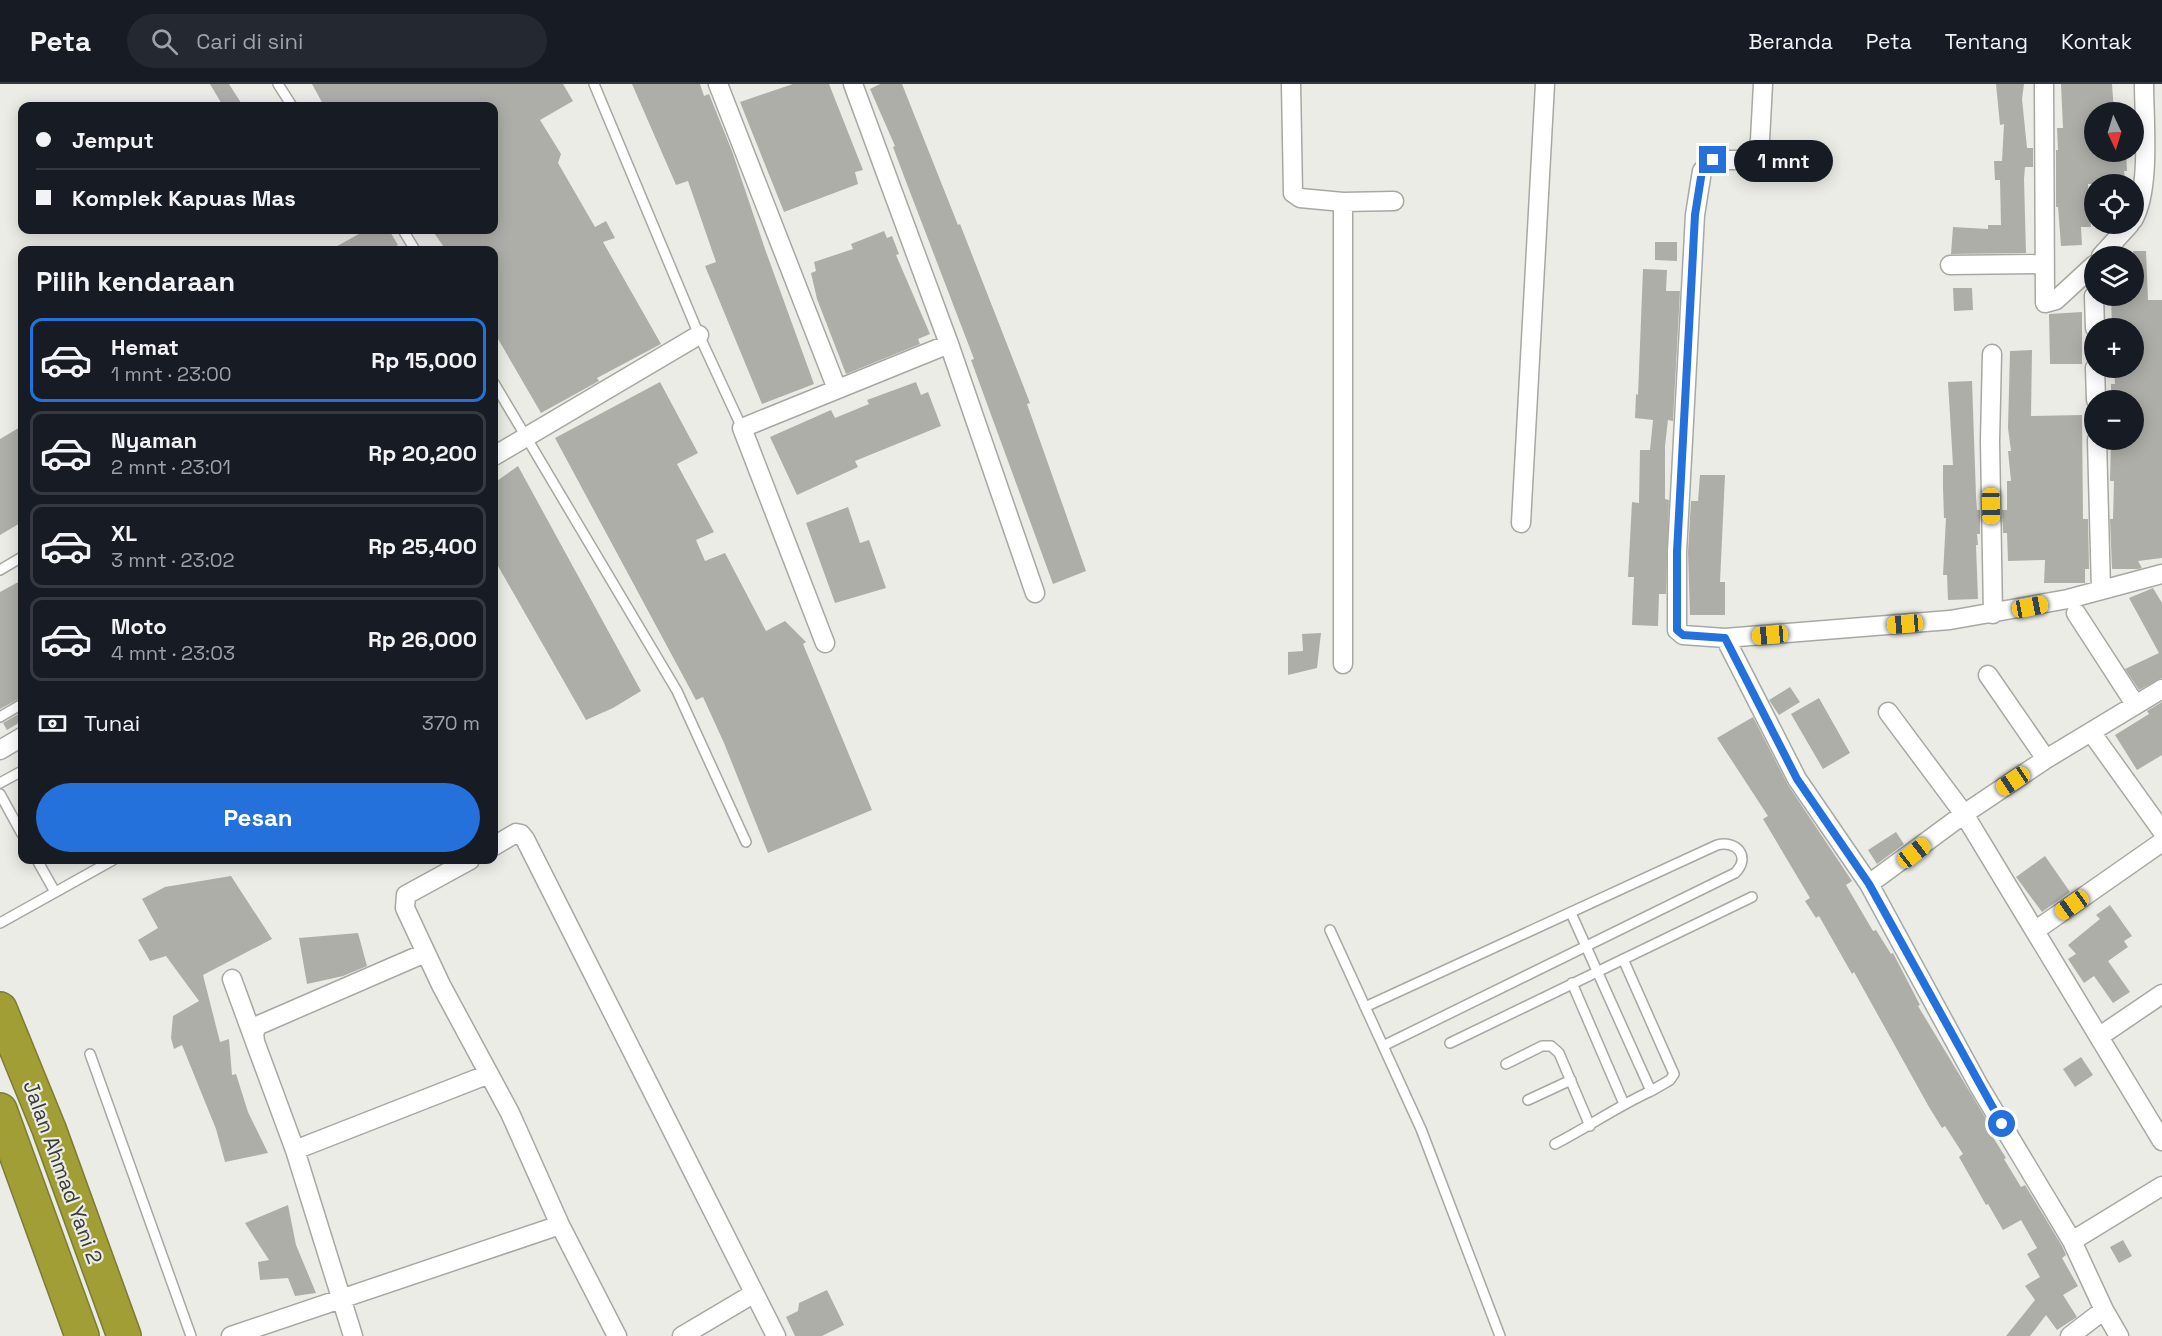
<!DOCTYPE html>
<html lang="id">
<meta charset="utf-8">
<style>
body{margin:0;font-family:"Space Grotesk",sans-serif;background:#242831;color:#f1f3f6;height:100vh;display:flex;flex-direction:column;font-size:22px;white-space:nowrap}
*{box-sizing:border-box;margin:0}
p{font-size:20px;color:#9ea1a6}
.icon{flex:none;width:33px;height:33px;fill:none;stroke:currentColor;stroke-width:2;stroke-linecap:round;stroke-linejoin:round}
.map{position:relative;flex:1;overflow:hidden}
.side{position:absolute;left:18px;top:162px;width:480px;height:618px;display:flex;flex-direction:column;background:#171b24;border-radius:12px;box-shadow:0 3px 15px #0003}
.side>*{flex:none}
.banner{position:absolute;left:18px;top:18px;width:480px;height:132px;border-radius:12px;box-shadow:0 3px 15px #0003;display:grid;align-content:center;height:132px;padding:0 18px;background:#171b24}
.needle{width:39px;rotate:176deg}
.controls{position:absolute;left:2084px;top:18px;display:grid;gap:12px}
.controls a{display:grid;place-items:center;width:60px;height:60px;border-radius:50%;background:#171b24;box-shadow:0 3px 15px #0003;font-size:30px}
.end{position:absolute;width:27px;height:27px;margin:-14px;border:8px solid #2571dc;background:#fff;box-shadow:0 0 0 3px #fff}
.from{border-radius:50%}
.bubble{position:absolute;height:42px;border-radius:21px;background:#171b24;box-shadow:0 3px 15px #0003;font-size:20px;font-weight:700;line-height:42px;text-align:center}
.car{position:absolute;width:18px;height:36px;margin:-18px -9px;border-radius:8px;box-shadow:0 0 4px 2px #0007;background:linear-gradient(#f5c518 24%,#345 0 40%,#f5c518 0 76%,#345 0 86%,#f5c518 0)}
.banner b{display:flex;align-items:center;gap:21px;height:57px;font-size:22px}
.banner b+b{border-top:2px solid #363941}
.banner i{width:15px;height:15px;background:#f1f3f6}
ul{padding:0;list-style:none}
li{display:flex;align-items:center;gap:18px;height:84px;margin:0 12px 9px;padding:0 6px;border:3px solid #363941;border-radius:12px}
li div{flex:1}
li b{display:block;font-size:22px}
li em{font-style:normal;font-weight:700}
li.active{border-color:#2571dc}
li>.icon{width:54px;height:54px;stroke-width:1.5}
h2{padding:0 18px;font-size:27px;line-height:72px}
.pay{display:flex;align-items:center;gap:15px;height:66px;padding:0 18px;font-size:22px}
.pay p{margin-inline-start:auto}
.cta{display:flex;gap:12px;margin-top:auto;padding:12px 18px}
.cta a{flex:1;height:69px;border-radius:36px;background:#2571dc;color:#fff;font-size:24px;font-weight:700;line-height:69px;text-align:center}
header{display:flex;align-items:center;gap:36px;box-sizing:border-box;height:84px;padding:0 30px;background:#171b24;border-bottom:2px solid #363941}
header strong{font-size:28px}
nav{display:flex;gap:33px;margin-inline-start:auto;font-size:21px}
.search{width:420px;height:54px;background:#242831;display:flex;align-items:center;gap:15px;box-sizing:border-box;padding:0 21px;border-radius:33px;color:#9ea1a6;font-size:22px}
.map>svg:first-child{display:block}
</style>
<header>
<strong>Peta</strong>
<div class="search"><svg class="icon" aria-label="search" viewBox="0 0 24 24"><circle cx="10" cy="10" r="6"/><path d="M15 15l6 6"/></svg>Cari di sini</div>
<nav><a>Beranda</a><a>Peta</a><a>Tentang</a><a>Kontak</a></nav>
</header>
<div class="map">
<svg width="2162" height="1252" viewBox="0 0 2162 1252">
<rect width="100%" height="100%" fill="#ecece7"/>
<path fill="#aeaea9" d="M210,0H229L243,22H223Z
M312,0H563L573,17L540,36L561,70L558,79L595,143L606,137L615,154L603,158L661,260L597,294L599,297L541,329L494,248V166H446L432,146H494V22H324Z
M632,0H700L704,12L709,10L732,67L765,165L814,300L762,320L705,182L716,178L688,97L676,101Z
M793,0H829L863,86L855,88L858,100L784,128L740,18Z
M880,0H902L958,141L960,140L1030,319L1027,320L1086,487L1053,500L971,276L974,275L905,95L893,63L895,62L870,5Z
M1996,0H2024L2022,15L2027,64H2033V83H2025L2024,95L2026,169L1951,170L1953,143L1988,145V141H2001L2000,96H1995L1994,77H2002L2004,40L2000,41Z
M2061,0H2112L2114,28H2094V68H2126L2127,87H2124L2126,100H2088L2091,143H2081L2082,161L2061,162L2058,123H2056V66H2058L2057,44H2063Z
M366,146H389L398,161L387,166H330Z
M884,147L887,154L892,152L899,170L896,171L930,250L918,255L920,260L846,290L817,215L811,189L816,187L814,178L853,165L851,160Z
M1655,158H1677V177L1655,176Z
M2133,167H2146L2148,216H2162V474L2138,477L2142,484L2138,485H2112L2110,435H2113L2114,397H2110L2111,356H2133V316H2111V300H2115L2114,284H2133V244H2112L2111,212H2133Z
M1643,185L1667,186L1666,207H1680L1673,337L1668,336L1665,362V415L1669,416L1666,510H1659L1658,542L1632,541L1634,493H1628L1632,418L1639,419L1640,366H1650L1653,336L1635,334L1636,310L1638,311Z
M1953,204H1972L1973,226L1954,227Z
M2082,228V280H2050L2049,230Z
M2032,266L2031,332L2082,331L2083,435H2088L2089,485H2085V499H2044L2045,476L2008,477L2007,449H2003L2002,426H2007V397H2011L2008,367H2011L2008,344L2010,267Z
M1972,297L1976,412L1977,426H1980V450H1977L1978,461H1976L1978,515L1948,516L1947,491H1943L1946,434H1944L1943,404V381H1953L1948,298Z
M660,298L698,369L677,380L714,448L696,456L705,477L725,469L766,547L785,537L806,558L803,560L872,726L768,769L724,659L703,613L696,616L555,354Z
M916,298L921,311L928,308L941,342L855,377L858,383L797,411L770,353L831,326L835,334L869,320L867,316Z
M22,342V438L0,451V355Z
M518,382L641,607L613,624L586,636L494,475V399Z
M1700,391H1725L1720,498H1725V531H1690L1688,468L1691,417H1698Z
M848,423L860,459L869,456L886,504L835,519L806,439Z
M22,496V613L0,625V508Z
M2153,504L2162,519V594L2139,606L2125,585L2159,569L2129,514Z
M1321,549L1317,584L1288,591V568L1303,567L1302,550Z
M1790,603L1800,618L1779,631L1769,616Z
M1819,614L1850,669L1823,685L1791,630Z
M2162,618V671L2137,686L2115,651L2149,630L2147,627Z
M22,628V637L7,646L3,639Z
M1753,633L1788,701L1852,797L1846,801L1873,847L1876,846L1891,870L1893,869L1920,921L1918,922L1994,1048L1991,1050L2006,1074L2004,1075L2021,1103L2025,1101L2062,1162L2066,1171L2062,1174L2078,1202L2063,1211L2077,1233L2057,1246L2046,1231L2030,1252H2006L2035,1216L2025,1202L2040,1193L2027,1170L2037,1164L2021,1136L2003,1146L1988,1120L1986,1121L1959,1073L1963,1070L1945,1042L1942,1044L1929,1023L1854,888L1852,890L1819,832L1816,834L1805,817L1810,814L1763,735L1768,732L1717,654Z
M1896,748L1904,760L1877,780L1868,766Z
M2045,772L2070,808L2042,828L2016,793Z
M231,792L272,855L203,891L220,958L229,955L232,991L236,990L248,1028L268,1069L225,1078L216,1045L182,961L174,965L171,954L173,932L199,917L166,872L150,877L138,856L158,844L142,815L165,803Z
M2110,821L2132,852L2124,857L2128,863L2108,877L2130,908L2113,919L2094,892L2084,899L2068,875L2076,870L2068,861L2100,835L2096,831Z
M358,849L367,882L343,892L307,900L299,854Z
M2081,973L2093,991L2075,1003L2063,985Z
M288,1121L296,1161L316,1209L295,1212L288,1194L260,1196L258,1178L269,1176L245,1139Z
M2123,1156L2132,1172L2119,1179L2110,1163Z
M827,1206L844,1241L822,1252H795L786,1233L798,1227L799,1219Z"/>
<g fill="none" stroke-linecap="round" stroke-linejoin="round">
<defs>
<path id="lane" d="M278,0L292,22
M594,0L699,251L742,344
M403,146L415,166
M494,299L677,607L746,758
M0,486L22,473
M0,633L22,620
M0,699L22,687
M0,710L22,750
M37,776L55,808
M0,839L113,776
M1330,846L1421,1045L1500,1252
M1623,875L1674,990L1670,996L1651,1007
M1572,899L1624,1020
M1365,923L1717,761C1737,756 1751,773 1735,789L1383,962
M1450,959L1752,813
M90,970L191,1252
M1506,980L1542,962H1551L1559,969L1590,1042
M1528,1016L1571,996
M1555,1060C1588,1043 1618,1022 1651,1007L1571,829"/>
<path id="street" d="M718,0L837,305
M853,0L949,260L1035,509
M1291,0L1293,109L1300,114L1343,118V580
M1763,0L1760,56L1756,73L1747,76H1713L1702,87L1695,131L1677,468V546L1683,551L1725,554L1950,536L2068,515L2162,490
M2044,0L2045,219L2056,216L2094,181
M1343,118L1394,117
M2133,136C2151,106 2144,35 2144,0
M2101,172L2130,140
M1950,181L2044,180
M2094,212L2095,244
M1992,270L1990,357L1993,530
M2095,284L2096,316
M2097,356L2101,506
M494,372L699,251
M1521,439L1545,0
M2076,529L2135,620
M1725,554L1797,695L1869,800L1979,1002L2072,1157L2104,1226L2119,1252
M825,559L742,344L949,260
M1988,591L2046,675
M1888,628L1964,730L2162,1057
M2091,648L2162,747
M0,666L22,653
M494,762L516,749L521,750L525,755L776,1252
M470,776L406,811L405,824L441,901L510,1029L560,1141L617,1252
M1869,800L1964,730L2046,675L2162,605
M2036,846L2162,758
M232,895L255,958
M2100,952L2162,910
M295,1066L489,990
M2072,1157L2162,1102
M231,1252L560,1141
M353,1252L295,1066L255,958L254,948L259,941L425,869
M682,1252L753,1210
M2070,1252L2104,1226"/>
<path id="highway" d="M0,925L49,1045L124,1252
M0,1026L82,1252"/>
</defs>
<use href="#lane" stroke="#a8a8a3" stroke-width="12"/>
<use href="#street" stroke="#a8a8a3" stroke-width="21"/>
<use href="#highway" stroke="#7d7b36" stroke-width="36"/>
<use href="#lane" stroke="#fff" stroke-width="9"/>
<use href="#street" stroke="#fff" stroke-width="18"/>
<use href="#highway" stroke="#a09e35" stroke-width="33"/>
</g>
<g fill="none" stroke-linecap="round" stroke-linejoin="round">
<path stroke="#2571dc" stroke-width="8" d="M1713,76L1702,87L1695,131L1677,468V546L1683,551L1725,554L1797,695L1869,800L2002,1040"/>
</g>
<g text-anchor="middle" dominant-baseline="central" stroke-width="4.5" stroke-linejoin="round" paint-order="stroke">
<g font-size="21" fill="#3b3b39" stroke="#ecece7">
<text transform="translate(63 1088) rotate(70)">Jalan Ahmad Yani 2</text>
</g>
</g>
</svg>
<div class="controls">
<a><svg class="needle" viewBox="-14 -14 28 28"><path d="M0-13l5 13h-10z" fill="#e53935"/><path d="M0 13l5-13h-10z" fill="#9ea1a6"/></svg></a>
<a><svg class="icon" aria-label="locate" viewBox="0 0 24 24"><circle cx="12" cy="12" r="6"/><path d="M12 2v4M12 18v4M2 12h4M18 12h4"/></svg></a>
<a><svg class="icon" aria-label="layers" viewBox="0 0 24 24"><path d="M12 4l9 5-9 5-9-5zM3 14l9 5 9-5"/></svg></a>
<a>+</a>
<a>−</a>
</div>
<i class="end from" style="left:2002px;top:1040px"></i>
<i class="end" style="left:1713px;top:76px"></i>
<div class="bubble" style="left:1734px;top:56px;width:99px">1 mnt</div>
<i class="car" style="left:1991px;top:422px;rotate:179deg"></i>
<i class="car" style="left:2030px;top:523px;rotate:79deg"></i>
<i class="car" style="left:1905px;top:540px;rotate:265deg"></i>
<i class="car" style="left:1770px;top:551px;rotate:265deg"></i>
<i class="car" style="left:2013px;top:697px;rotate:236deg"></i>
<i class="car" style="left:1914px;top:769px;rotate:52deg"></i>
<i class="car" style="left:2072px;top:821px;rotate:235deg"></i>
<div class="banner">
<b><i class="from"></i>Jemput</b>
<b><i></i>Komplek Kapuas Mas</b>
</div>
<section class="side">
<h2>Pilih kendaraan</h2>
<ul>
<li class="active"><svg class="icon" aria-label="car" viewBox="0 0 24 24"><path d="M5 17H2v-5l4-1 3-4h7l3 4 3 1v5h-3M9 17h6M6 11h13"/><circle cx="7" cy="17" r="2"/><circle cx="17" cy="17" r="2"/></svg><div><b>Hemat</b><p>1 mnt · 23:00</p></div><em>Rp 15,000</em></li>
<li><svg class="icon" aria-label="car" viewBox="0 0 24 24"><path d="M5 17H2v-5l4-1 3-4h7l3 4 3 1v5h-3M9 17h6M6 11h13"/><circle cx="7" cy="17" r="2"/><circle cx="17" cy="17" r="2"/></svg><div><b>Nyaman</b><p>2 mnt · 23:01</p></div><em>Rp 20,200</em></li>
<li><svg class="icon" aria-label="car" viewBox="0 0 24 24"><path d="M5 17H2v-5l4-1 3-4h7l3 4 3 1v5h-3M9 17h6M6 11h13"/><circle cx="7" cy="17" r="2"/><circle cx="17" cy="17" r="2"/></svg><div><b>XL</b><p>3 mnt · 23:02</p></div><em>Rp 25,400</em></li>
<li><svg class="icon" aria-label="car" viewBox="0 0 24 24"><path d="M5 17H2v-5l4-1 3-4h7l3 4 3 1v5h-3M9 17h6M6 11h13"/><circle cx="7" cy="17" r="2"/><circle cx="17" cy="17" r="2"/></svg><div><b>Moto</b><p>4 mnt · 23:03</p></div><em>Rp 26,000</em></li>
</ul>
<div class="pay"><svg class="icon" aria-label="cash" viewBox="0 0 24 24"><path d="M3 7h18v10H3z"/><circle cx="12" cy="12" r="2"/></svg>Tunai<p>370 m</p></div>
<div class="cta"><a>Pesan</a></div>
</section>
</div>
